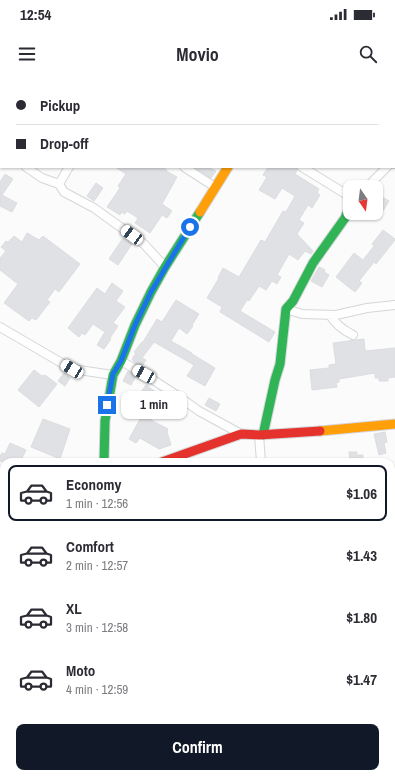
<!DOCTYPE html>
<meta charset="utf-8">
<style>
body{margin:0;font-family:"Archivo Narrow",sans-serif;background:#f7f7f7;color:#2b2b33;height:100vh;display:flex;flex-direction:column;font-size:15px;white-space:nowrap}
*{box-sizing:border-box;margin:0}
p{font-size:13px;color:#7c7c81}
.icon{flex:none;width:22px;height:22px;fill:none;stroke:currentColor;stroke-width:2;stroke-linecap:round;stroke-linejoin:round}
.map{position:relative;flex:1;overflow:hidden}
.side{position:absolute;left:0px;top:378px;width:395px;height:320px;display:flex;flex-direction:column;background:#fff;border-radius:12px 12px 0 0;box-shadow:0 1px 3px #0004}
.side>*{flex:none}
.hud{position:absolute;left:0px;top:0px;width:395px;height:88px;box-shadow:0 1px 3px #0004;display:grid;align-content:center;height:88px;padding:0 16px;background:#fff}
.needle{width:26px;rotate:166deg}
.tools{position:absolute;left:343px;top:100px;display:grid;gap:8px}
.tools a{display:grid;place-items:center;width:40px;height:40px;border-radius:8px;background:#fff;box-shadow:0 1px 3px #0004;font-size:20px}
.end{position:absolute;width:18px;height:18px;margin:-9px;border:5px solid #1a73e8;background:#fff;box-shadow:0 0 0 2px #fff}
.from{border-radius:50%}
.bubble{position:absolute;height:28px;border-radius:8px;background:#fff;box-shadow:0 1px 3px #0004;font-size:13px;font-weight:700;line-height:28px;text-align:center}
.car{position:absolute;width:12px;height:24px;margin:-12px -6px;border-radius:5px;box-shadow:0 0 3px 1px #0007;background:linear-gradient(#fff 24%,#345 0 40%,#fff 0 76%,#345 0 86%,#fff 0)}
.hud b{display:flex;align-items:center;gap:14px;height:38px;font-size:15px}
.hud b+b{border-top:1px solid #e1e1e2}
.hud i{width:10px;height:10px;background:#2b2b33}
ul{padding:7px 0 0;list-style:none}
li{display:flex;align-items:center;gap:12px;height:56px;margin:0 8px 6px;padding:0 8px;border:2px solid transparent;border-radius:8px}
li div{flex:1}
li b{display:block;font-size:15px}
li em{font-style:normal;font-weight:700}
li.active{border-color:#111827}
li>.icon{width:36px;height:36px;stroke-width:1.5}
.button{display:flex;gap:8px;margin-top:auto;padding:8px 16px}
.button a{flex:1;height:46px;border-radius:8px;background:#111827;color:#fff;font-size:16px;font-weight:700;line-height:46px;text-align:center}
.status{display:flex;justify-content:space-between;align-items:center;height:28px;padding:0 20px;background:#fff;direction:ltr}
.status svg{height:11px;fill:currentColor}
header{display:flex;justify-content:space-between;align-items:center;height:52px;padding:0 16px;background:#fff;font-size:18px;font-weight:700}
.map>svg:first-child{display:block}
</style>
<div class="status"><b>12:54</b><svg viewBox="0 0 49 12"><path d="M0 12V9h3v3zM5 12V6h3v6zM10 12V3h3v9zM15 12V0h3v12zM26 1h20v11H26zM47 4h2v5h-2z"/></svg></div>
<header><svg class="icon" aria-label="menu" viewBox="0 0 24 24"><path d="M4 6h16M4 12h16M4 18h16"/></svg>Movio<svg class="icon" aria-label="search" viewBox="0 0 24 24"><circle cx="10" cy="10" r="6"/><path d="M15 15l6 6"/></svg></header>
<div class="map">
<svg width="395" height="698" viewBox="0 0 395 698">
<rect width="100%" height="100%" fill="#fbfbfc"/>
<path fill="#e0e1e4" stroke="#dcdddf" d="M115,87H162L167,90L166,91L177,97L162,124L172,131L167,138L162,135L150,153L135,143L138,138L127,131L125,134L121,132L120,135L107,127L120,108L118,106L126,94Z
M194,87H208L216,91L211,98Z
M268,87H297V90L295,94L319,109L317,113L320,115L312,128L308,125L299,140L304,143L297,154L313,171L311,174L305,171L298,180L289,174L277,195L281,197L277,204L272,201L266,210L259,206L249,221L247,220L240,231L275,252L269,262L220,232L222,227L207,218L219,198H218L223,188L239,197L261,160L265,162L283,131L286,132L295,116L282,108L275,119L259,110L267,97L263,95Z
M5,94L13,99L2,115L17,123L12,132L0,126V102Z
M96,103L103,108L94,121L87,116Z
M376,113L389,121L383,131L376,126Z
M383,150L395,159V160L376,184L374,182L359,201L362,203L355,212L336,197L354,173L363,180L374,166L372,164Z
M27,153L39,160L43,156L80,184L59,212L55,209L47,220L50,222L36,240L32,238L29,241L4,223L18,204L0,190V178L6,171L1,167L6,161L8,162L14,156L22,162Z
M123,158L132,164L118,185L109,179Z
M319,187L325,190L324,192L329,195L322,207L311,201Z
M112,203L123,211L116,221L125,227L113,243L118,246L110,258L111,259L104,269L97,265L105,252L93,244L85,255L82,253L79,257L68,248L97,208L105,214Z
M176,220L199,234L192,245L193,246L187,254L179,248L171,261L192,273V274L215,288L205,306L187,296L194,285L154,262L142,278L146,280L142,286L133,281V280L132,279L136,273L134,272L142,262H143L157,239L162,242Z
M364,259L365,271L395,268V297L388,298V301H379V298H375V293L339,299V302L336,303L337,307L312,310L310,290L329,288V285L336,284L333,263Z
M34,290L42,296L45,295L57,304L39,327L18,310Z
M128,291L136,296L131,305L123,301Z
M64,293L70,298L65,306L58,301Z
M146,305L161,316L160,317L165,320L151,340L168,349L167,352L171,365L159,369L140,358L136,363L129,359L143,334L131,326Z
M209,318L220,324L216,331L205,325Z
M43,339L70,349L60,379L31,367Z
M385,352L387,362L384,363L386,373L379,375L374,354Z
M10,363L26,370L20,382H3L0,381V376L2,373L5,374Z
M349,372H357V375H363V382H350Z"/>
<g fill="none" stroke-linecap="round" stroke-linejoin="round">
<defs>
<path id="street" d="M199,0L201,1
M121,1V0
M280,1L281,0
M0,70H1
M394,84H395
M26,87L42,98L59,104L64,112L94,128L144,164L165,187
M184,87L215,107
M302,87L349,116L350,118
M59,104L69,87
M367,107L387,87
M286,229L302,234L336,235L367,228L395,225
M330,235C335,244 343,250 353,255
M0,247L72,289L113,295
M121,281L144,294L178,316L199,331L241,354
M259,355L261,382
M391,470L395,469
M391,579L395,578
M0,638L4,636
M391,691L394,698
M39,694V698
M197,694L198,698
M304,694V698"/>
<path id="fast" d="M263,355L275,300L280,284L286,229L293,221L313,183L345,138L350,126
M104,382L105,341L113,295L121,281L135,245L151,212L165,187L200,132"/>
<path id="slow" d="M200,132L228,87
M320,351L395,344"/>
<path id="jam" d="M162,382L241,354L259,355L320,351"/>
</defs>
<use href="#street" stroke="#d4d6d8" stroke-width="10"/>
<use href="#fast" stroke="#d4d6d8" stroke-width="11"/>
<use href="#slow" stroke="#d4d6d8" stroke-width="11"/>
<use href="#jam" stroke="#d4d6d8" stroke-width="11"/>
<use href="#street" stroke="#fefeff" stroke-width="8"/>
<use href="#fast" stroke="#30b455" stroke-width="9"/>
<use href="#slow" stroke="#ff9f0a" stroke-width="9"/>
<use href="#jam" stroke="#e5322d" stroke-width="9"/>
</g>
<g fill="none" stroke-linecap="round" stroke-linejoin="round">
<path stroke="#1a73e8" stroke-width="5" d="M107,325L113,294L121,281L135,245L151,212L190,147"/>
</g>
</svg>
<div class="tools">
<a><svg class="needle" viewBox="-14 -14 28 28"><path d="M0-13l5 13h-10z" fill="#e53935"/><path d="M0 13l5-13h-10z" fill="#7c7c81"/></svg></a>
</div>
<i class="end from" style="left:190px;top:147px"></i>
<i class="end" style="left:107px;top:325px"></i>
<div class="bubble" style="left:121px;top:311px;width:66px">1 min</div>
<i class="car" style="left:132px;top:155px;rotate:306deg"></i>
<i class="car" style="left:72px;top:289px;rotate:301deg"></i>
<i class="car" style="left:144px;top:294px;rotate:299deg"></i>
<div class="hud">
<b><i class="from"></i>Pickup</b>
<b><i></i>Drop-off</b>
</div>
<section class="side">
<ul>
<li class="active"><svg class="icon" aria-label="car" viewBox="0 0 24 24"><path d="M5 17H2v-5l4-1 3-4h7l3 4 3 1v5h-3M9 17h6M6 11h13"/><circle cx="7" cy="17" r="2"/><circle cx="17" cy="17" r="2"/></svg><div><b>Economy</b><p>1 min · 12:56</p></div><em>$1.06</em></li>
<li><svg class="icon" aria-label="car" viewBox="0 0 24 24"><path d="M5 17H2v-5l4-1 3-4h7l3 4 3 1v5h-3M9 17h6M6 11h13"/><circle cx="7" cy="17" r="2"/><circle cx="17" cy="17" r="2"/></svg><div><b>Comfort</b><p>2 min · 12:57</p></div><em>$1.43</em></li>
<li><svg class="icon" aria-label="car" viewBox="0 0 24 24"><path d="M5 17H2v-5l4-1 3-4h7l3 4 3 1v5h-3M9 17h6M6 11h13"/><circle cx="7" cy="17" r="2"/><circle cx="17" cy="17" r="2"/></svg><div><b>XL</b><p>3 min · 12:58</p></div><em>$1.80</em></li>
<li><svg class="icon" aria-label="car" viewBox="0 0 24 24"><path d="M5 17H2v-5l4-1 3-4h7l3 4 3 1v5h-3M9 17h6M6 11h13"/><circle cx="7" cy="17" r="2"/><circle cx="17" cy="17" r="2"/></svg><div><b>Moto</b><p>4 min · 12:59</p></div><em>$1.47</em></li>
</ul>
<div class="button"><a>Confirm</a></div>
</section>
</div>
